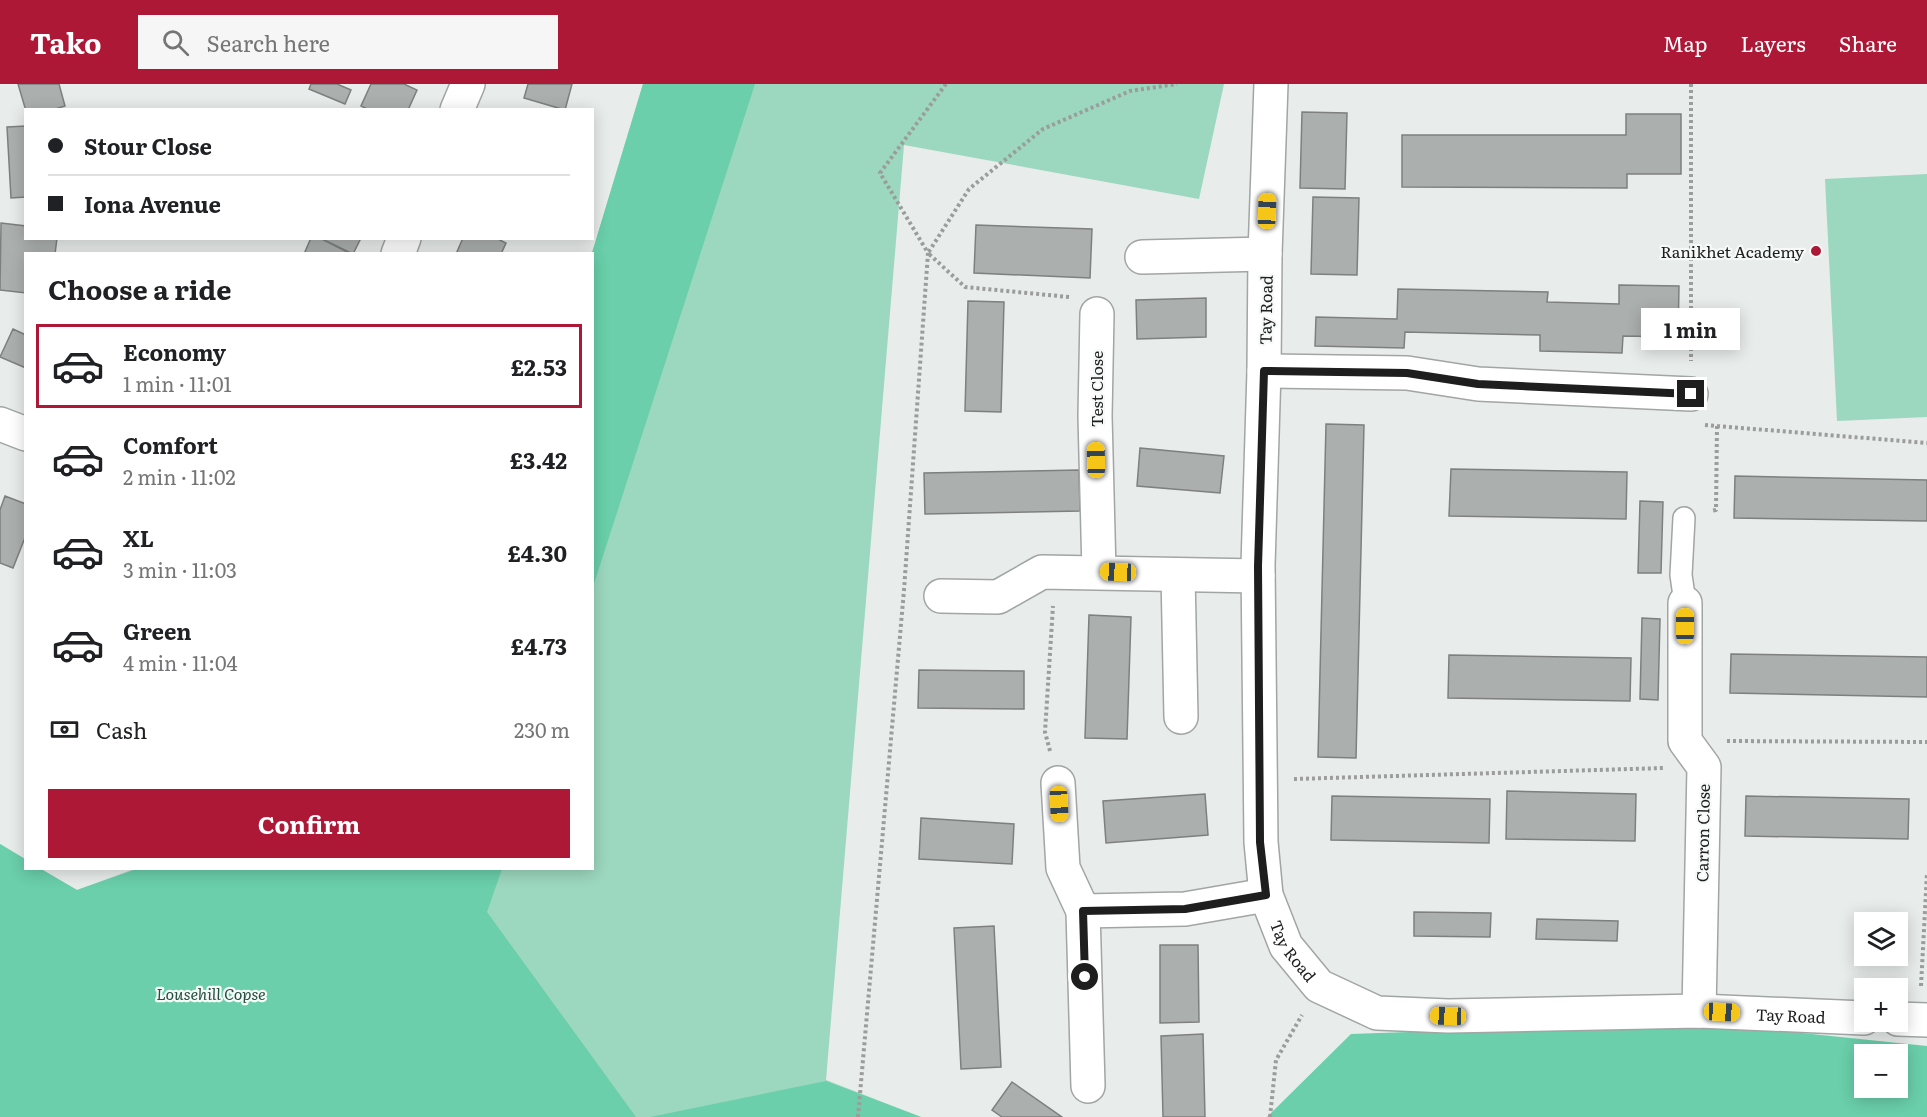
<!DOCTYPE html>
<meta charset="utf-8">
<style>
body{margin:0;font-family:Literata,serif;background:#f6f6f6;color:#202124;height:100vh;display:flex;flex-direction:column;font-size:22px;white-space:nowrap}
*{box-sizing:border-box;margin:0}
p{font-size:20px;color:#757577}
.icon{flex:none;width:33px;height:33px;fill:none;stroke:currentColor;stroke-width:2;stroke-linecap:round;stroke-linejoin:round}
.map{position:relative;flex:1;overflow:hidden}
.details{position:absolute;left:24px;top:168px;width:570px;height:618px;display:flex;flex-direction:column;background:#fff;border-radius:0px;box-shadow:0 3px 15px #0003}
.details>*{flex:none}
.banner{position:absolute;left:24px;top:24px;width:570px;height:132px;border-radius:0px;box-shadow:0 3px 15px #0003;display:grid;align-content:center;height:132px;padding:0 24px;background:#fff}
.controls{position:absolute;left:1854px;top:828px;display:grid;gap:12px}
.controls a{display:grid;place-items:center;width:54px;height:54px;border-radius:0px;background:#fff;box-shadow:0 3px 15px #0003;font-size:30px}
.end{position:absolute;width:27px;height:27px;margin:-14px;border:8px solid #1d1e1d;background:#fff;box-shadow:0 0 0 3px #fff}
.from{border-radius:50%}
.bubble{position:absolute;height:42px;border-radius:0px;background:#fff;box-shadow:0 3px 15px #0003;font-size:20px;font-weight:700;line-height:42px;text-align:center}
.car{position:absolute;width:18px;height:36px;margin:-18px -9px;border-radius:8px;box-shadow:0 0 4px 2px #0007;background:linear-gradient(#f5c518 24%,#345 0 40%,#f5c518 0 76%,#345 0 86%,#f5c518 0)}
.banner b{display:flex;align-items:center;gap:21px;height:57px;font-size:22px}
.banner b+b{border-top:2px solid #e0e0e0}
.banner i{width:15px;height:15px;background:#202124}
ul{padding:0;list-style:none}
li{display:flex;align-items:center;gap:18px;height:84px;margin:0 12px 9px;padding:0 12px;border:3px solid transparent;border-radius:0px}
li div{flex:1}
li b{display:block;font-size:22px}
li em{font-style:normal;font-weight:700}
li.active{border-color:#ad1836}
li>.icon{width:54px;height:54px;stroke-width:1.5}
h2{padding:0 24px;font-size:27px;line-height:72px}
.pay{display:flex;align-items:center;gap:15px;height:66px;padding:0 24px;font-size:22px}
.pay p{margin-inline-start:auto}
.cta{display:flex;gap:12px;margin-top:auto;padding:12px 24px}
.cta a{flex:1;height:69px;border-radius:0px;background:#ad1836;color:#fff;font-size:24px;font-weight:700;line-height:69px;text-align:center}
header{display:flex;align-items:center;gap:36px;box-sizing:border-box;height:84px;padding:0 30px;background:#ad1836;color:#fff}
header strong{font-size:28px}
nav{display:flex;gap:33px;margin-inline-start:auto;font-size:21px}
.search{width:420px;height:54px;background:#f6f6f6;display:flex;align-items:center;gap:15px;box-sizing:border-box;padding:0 21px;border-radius:0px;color:#757577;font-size:22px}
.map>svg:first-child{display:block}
</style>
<header>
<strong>Tako</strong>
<div class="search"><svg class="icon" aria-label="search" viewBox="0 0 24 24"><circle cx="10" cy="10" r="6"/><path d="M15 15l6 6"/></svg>Search here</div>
<nav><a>Map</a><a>Layers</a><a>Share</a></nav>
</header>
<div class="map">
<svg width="1927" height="1033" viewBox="0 0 1927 1033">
<rect width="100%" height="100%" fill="#e8ecea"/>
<path fill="#9cd7bf" d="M643,0H1224L1199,115L904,61L826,996L921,1033H0V760L25,775L26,784L41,785L77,806L137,784H592V169Z
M1927,90V333L1837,337L1825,95Z"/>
<path fill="#6acfaa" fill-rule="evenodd" d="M643,0H755L593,503L592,169Z
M0,760L25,775L26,784L41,785L77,806L137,785H502L487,828L636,1033H0Z
M1698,938L1927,962V1033H1267L1351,950ZM1864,970H1898V1004H1864Z
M826,997L921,1033H650Z"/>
<path fill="#abafad" stroke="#7d807f" stroke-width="1.5" d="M18,0H59L65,22L52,26H26V27Z
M311,0H337L351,6L345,20L309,5Z
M371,0H404L417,6L408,26H369L361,22Z
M528,0H572L565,26L524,14Z
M1302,28L1347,29L1345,105L1300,104Z
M1626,30H1681V90H1627V104L1402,103V51H1626Z
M26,42V113L11,114L7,43Z
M1313,113L1359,114L1357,191L1311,190Z
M1,139L26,142V154H57L55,170H26V209L0,206Z
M976,141L1092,145L1090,194L974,189Z
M311,154H320L351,170H304Z
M320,154H361L353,170Z
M463,154H496L506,159L501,170H456Z
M1619,201L1679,202L1678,253L1623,252L1622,269L1540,267V251L1405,248L1404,264L1315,262L1316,233L1397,235L1398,205L1548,208L1547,218L1619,220Z
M1206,214V253L1137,255L1136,216Z
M968,217L1004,218L1001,328L965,327Z
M13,245L26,251V284L0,273Z
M1326,340L1364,341L1356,674L1318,673Z
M1140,364L1224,372L1220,409L1137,402Z
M1451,385L1627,388L1626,435L1449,432Z
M1079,386L1080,427L925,430L924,389Z
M1735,392L1927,396V437L1734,434Z
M5,412L26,420V451L13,484L0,479V426Z
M1640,417L1663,418L1661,489H1638Z
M1089,531L1131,533L1127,655L1085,654Z
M1642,534L1660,535L1658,616L1640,615Z
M1731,570L1927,573V613L1730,609Z
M1449,571L1631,574L1630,617L1448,614Z
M919,586L1024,587V625L918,624Z
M1507,707L1636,710L1635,757L1506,755Z
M1205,710L1208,751L1106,759L1103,717Z
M1332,712L1490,715L1489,759L1331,756Z
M1746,712L1909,715L1908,755L1745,752Z
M921,734L1014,740L1012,780L919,775Z
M1414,828L1491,829L1490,853L1414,852Z
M1537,835L1618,837L1617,857L1536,855Z
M994,842L1001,983L961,985L954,844Z
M1160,861H1198L1199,938L1160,939Z
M1203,950L1205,1033H1163L1161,952Z
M1012,998L1062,1033H1002L992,1026Z"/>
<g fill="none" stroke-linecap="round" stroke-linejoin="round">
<defs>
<path id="service" d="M1684,434L1681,491L1685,519"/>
<g id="minor">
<path id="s1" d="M1271,0L1265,170L1264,287L1258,481L1261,758L1266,811L1286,862L1319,902L1377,929L1448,932L1699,927L1864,934"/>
<path d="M457,26L468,0"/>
<path d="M398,170L404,154"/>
<path d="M1142,173L1265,170"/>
<path d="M1097,230L1095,332L1099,488"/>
<path d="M1264,287L1407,289L1478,300L1691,310"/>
<path d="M0,340L26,350"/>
<path d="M1178,491L1181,633"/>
<path d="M941,512L998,513L1042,488L1258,492"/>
<path d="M1685,519V657L1704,683L1699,927"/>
<path d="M1058,699L1063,784L1083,827L1185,825L1266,811"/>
<path d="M1083,827L1088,1002"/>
<path d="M1898,935L1927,936"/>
</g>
</defs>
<use href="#service" stroke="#a1a5a3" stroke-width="24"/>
<use href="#minor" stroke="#a1a5a3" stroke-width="36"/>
<path stroke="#9a9d9b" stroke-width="4" stroke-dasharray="3 3" stroke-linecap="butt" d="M1691,0V277
M1069,213L965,203L928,169L969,105L1043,45L1130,7L1177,0
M1705,341L1717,342L1716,426L1711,427
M1717,342L1927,359
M1727,657L1927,658
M1050,667L1045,648L1053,522
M1294,695L1664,684
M1921,902L1927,789
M858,1033L904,506L928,169L880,89L946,0
M1270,1033L1276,976L1302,931"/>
<use href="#service" stroke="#fff" stroke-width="21"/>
<use href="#minor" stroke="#fff" stroke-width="33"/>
</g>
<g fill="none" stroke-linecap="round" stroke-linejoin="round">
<path stroke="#1d1e1d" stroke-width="8" d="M1085,893L1083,827L1185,825L1266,811L1260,758L1258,482L1264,287L1407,289L1478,300L1691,310"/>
</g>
<circle fill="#ad1836" stroke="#f5f9f7" stroke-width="2" cx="1816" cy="167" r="6"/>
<g text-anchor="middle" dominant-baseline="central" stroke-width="4.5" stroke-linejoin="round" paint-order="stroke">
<g font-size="16" fill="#1d1e1d" stroke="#f5f9f7" text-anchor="end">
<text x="1804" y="167">Ranikhet Academy</text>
</g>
<g font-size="16" fill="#1d1e1d" stroke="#f5f9f7">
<text transform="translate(1265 226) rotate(-89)">Tay Road</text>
<text transform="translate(1096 305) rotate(-90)">Test Close</text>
<text transform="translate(1702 749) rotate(-89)">Carron Close</text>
<text stroke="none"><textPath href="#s1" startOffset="874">Tay Road</textPath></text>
<text stroke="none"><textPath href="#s1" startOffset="1396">Tay Road</textPath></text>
</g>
<g font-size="16" font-style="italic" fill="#255041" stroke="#f5f9f7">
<text x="211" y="909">Lousehill Copse</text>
</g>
</g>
</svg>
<div class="controls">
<a><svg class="icon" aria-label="layers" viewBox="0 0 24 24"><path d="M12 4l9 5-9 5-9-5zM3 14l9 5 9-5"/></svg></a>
<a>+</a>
<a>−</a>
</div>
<i class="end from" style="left:1085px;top:893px"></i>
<i class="end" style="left:1691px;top:310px"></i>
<div class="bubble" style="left:1641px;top:224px;width:99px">1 min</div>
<i class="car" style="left:1267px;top:127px;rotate:2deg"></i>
<i class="car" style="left:1096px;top:376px;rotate:359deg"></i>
<i class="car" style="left:1118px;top:488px;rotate:272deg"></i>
<i class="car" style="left:1685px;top:542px;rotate:0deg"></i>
<i class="car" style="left:1059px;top:720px;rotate:177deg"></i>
<i class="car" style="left:1722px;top:928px;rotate:93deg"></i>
<i class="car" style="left:1448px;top:932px;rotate:272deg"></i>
<div class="banner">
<b><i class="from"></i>Stour Close</b>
<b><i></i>Iona Avenue</b>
</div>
<section class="details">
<h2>Choose a ride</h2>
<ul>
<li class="active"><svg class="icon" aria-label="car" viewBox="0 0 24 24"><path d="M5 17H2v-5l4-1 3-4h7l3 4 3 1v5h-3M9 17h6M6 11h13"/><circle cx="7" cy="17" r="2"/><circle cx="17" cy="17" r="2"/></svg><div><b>Economy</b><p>1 min · 11:01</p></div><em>£2.53</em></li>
<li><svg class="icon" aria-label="car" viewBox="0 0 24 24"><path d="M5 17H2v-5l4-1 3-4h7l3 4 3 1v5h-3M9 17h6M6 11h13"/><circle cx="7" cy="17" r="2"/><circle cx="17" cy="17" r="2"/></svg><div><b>Comfort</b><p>2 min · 11:02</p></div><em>£3.42</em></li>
<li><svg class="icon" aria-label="car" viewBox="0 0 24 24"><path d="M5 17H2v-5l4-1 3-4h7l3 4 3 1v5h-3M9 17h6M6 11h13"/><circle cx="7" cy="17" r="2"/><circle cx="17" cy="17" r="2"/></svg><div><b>XL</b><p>3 min · 11:03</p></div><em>£4.30</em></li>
<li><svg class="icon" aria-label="car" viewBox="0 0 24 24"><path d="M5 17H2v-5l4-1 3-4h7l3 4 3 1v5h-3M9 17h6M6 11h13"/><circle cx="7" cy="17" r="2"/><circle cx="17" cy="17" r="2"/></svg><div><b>Green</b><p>4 min · 11:04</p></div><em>£4.73</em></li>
</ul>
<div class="pay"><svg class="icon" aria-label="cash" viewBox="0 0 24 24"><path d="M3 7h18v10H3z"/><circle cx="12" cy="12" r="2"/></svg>Cash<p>230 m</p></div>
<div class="cta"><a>Confirm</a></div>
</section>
</div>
